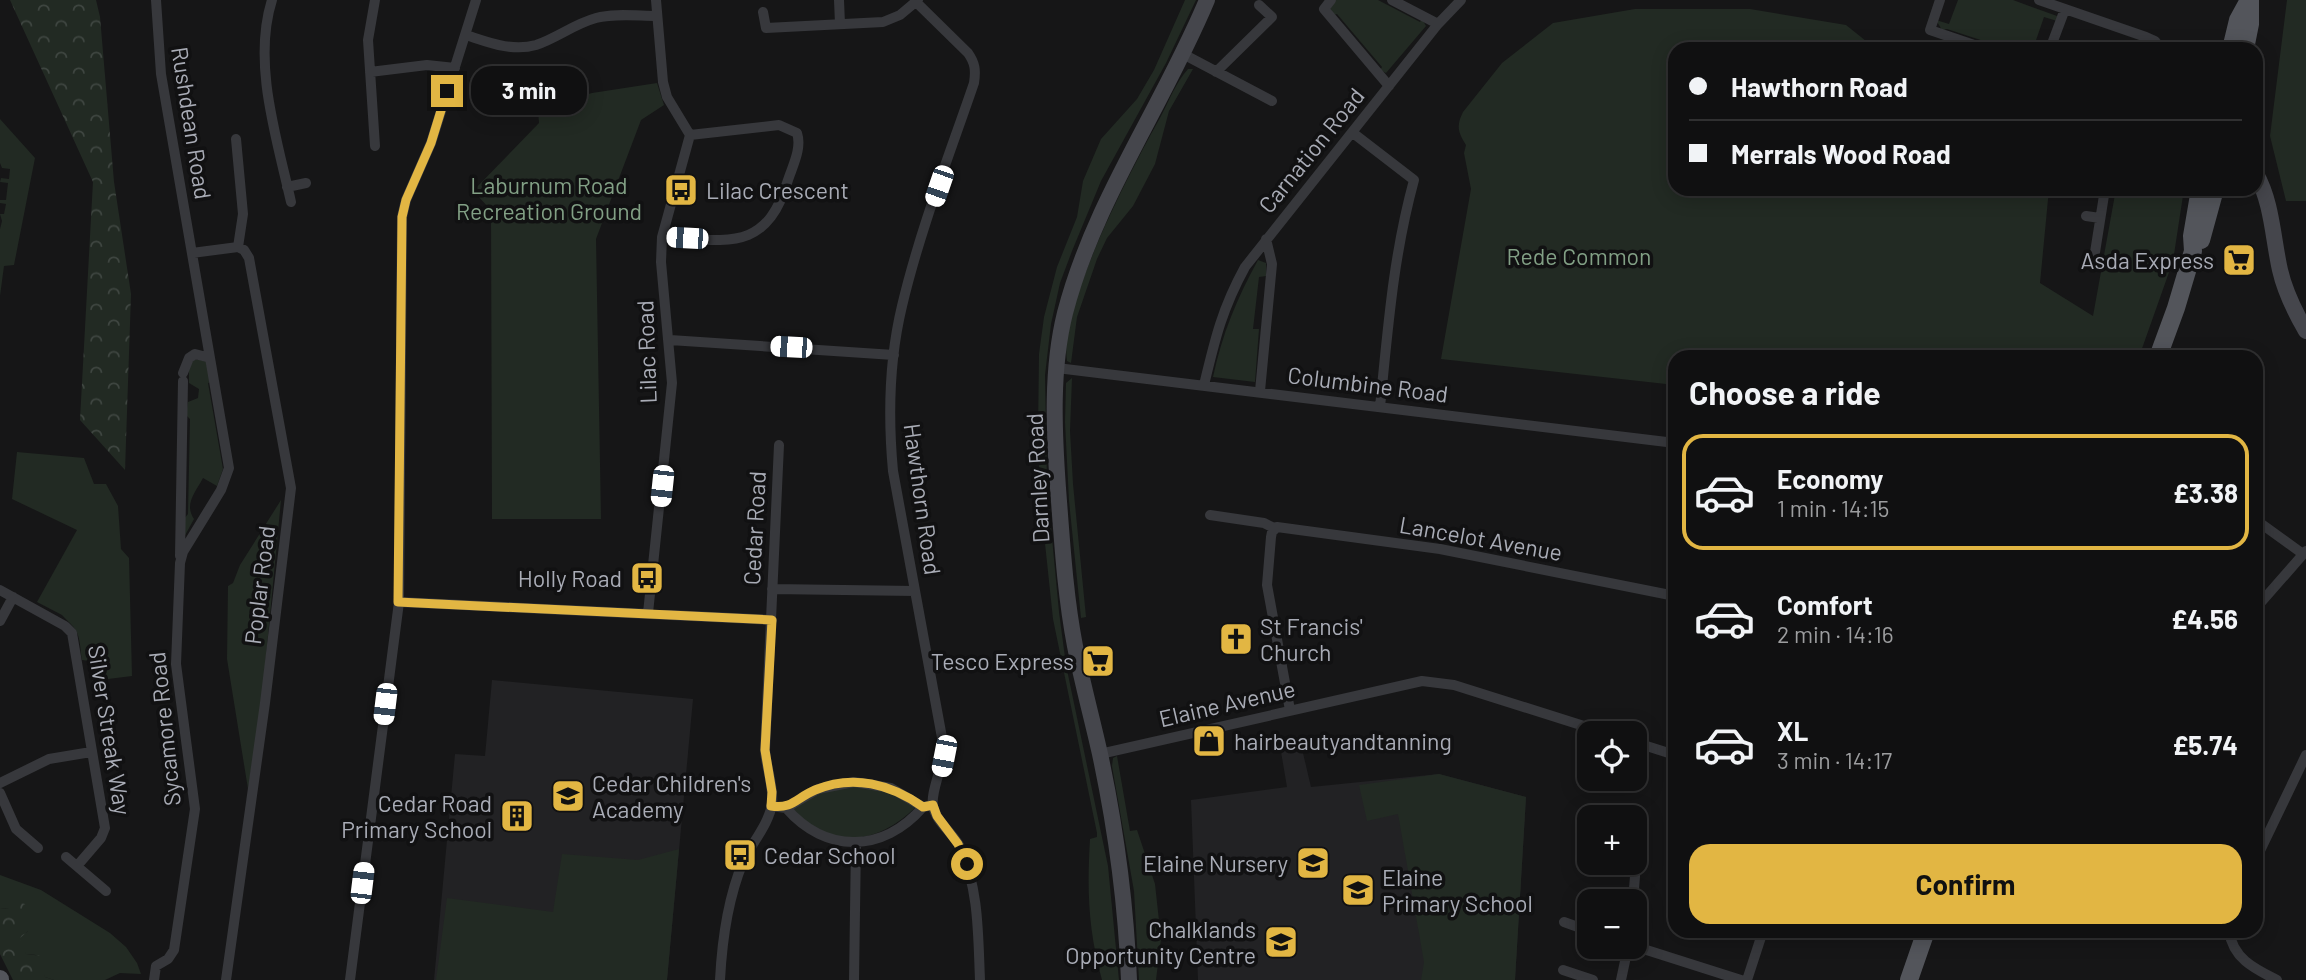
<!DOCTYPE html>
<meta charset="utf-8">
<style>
body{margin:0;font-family:Barlow,sans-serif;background:#19191a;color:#f1f3f6;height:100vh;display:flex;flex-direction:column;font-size:26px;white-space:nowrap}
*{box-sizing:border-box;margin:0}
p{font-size:23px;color:#9c9d9f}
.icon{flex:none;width:38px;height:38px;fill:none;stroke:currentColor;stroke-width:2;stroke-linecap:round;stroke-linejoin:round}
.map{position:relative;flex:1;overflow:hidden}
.sheet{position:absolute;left:1668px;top:350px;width:595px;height:588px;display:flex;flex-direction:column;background:#101011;border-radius:21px;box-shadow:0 4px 18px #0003,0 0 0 2px #303031}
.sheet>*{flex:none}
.hud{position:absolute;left:1668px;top:42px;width:595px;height:154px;border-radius:21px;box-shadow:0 4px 18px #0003,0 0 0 2px #303031;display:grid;align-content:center;height:154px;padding:0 21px;background:#101011}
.tools{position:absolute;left:1577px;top:721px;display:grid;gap:14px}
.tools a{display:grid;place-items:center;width:70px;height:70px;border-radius:14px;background:#101011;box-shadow:0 4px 18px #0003,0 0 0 2px #303031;font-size:35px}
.end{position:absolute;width:32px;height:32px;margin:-16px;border:9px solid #e2b643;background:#111;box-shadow:0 0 0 4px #111}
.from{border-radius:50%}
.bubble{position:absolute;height:49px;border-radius:21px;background:#101011;box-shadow:0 4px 18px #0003,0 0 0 2px #303031;font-size:23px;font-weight:700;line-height:49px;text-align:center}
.car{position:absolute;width:21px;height:42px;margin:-21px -10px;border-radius:9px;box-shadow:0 0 5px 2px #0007;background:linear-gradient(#fff 24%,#345 0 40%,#fff 0 76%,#345 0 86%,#fff 0)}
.hud b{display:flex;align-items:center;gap:24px;height:66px;font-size:26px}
.hud b+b{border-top:2px solid #303031}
.hud i{width:18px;height:18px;background:#f1f3f6}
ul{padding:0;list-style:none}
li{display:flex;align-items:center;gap:21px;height:116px;margin:0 14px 10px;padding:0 7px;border:4px solid transparent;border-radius:21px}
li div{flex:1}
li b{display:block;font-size:26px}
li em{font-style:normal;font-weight:700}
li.current{border-color:#e2b643}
li>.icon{width:63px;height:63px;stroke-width:1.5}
h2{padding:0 21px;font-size:32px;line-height:84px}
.action{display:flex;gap:14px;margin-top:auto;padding:14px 21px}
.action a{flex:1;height:80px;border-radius:21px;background:#e2b643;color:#111;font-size:28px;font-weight:700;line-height:80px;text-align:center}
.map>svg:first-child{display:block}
</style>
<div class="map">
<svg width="2306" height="980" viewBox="0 0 2306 980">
<defs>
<pattern id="forest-crowns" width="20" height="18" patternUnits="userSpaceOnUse" patternTransform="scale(1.75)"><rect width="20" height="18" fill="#222a23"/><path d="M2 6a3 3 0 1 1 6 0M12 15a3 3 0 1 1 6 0" fill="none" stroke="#3f4641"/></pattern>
</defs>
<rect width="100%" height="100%" fill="#161617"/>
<path fill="#222224" d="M492,680L693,699L667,980H434L455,754L485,756Z
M1299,736L1311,787L1439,774L1526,797L1515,980H1198L1191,800L1287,787L1279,740Z"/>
<path fill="#222a23" d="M1185,0H1196L1166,63L1101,181L1072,251L1060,283L1051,324L1045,375L1047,485L1059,612L1066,665L1108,866L1119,980H1102C1088,929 1087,891 1090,839L1097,837V833L1053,619L1040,496L1038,434L1039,354L1044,317L1057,267L1077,217L1083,181L1101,139L1137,99L1154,70Z
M1336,0H1378L1420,22L1422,19L1426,26L1386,73L1380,70L1382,67L1337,14L1334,15L1330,8Z
M1958,0H2013L2057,16V21L2044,17L2033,49H2008L1947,29L1942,30L1936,20L1949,24Z
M2287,0H2306V201H2286L2270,136Z
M1635,9H1750L1846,25L1876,49H1675V189H2049L2040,283L2093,316L2116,189H2184L2173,261L2139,357H1675V385L1441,359L1471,189L1464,153L1466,145C1458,132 1456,126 1463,112L1502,63L1553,23Z
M1188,69H1193L1169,111L1155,164L1133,206L1107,238L1097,259L1077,317L1071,363L1067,361C1058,307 1133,166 1161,116C1169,101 1176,82 1188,69Z
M657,83L664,105L641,120L596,239L601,519H492L491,210L473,191L539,123L538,110L592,93Z
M0,119L35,158L14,265L4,266L0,296V229L2,221L0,214H4L6,204L0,203V200H6L8,183L0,182L1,178L9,179L10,169L2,168L0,163Z
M1258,260L1266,263V276L1259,277L1253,329H1259L1255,382L1213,377C1222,334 1237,298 1258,260Z
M193,360H200L206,362L211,382L208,383L223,469L217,486L203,478C195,493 184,504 194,519L183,539V520L188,514L190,419L186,415L188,402L198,398L199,389L189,383V367Z
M1072,378L1070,431L1073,484L1086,617L1081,618L1069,501L1065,422L1066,383Z
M17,452L84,458L94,484H106L118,506L121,549L129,558L132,676L92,681L90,661L82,660C80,650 81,638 75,629C72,624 66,620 62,615L37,602L77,530L12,499Z
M281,500L261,709L248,789L227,659L228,586L233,583L240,565Z
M1117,756L1130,831L1137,830L1155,884L1161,939L1156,980H1139L1134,891L1112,766L1113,758Z
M1439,774L1526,797L1515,980H1421L1424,962L1398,814L1367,821L1359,785Z
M854,785L890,791L917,806C887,835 852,850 812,826C804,821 798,813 791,807L819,792Z
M679,849L667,980H436L447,898L553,912L562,854L638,860Z
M0,875L41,890L110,933L126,947L137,963L141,974L120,973L105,980H54L45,977L36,955L26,954L18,939L28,931L9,909L0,908Z"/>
<path fill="url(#forest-crowns)" d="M10,0H96L100,17L114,182L131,294L125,470L80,420L93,182Z
M18,902L25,904L27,910L34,914L28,931L19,939L24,944L26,954L42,956L48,966L44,970L45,977L54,980H13L0,954V908L9,909Z"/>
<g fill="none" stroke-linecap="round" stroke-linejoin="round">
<path stroke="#37383c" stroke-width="10" d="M272,0C252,63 277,139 291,202
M656,0L663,82L667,97L690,135
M839,0L840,24
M1331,0L1324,9L1389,86
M1392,0L1438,24
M1940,0L1930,30L1986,49
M2039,0L2146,37L2155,41L2161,49
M916,2L968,53C975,63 976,70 974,83C949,156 920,230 902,306C889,360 888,417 893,471L943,743C945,765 930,791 933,806C936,822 953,833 960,847C979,889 978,934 980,980
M763,12L766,28L883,22L900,15L918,0
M466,35C488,42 512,52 536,45C557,38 574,24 596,18C614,13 638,16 657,16
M2050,49L2065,9
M1183,54L1272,101
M370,72L427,65L455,68
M1216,72L1272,17L1259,5
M1353,133L1414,180C1393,257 1388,328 1380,407
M236,139L243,214L238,247
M375,146L368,40L375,0
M287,187L306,183
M2086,216L2100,218
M662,237C726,240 766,254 788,180C793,165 802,148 797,133L779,125L690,135
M192,253L238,247L244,250L249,258L291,488L265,703L226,980
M2093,265L2105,189
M670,340L894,355
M1057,368L1675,443
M183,373L189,358L195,354L210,358
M1204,385C1215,339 1222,309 1245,267L1438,24L1461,0
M1260,391L1272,264L1266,239
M1210,515L1264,523L1274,528
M2256,520L2303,554
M180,556L183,381
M772,589L915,591
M0,590L65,626L72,633L105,828L101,838L77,866
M399,602L772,620
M2256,608L2306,551
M648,613L672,383L661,262L662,237L690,135
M0,621L13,597
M1290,710L1267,585L1271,537L1272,532L1277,527L1440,549L1675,596
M1634,742L1675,755
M1100,754L1422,681L1454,685L1606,733
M0,783L49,759L91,752
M0,793L16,829L38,848
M771,806L786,808L818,789L854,782L891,788L923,807L933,805
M786,808C826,854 883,853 923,807
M66,857L106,891
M2256,859L2306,755
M1633,901L1636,864
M1564,922L1589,931
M2229,931C2233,959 2255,969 2277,980
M1634,946L1741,980
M1563,970L1593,980
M154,980L156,966L168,959L174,950L195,809L176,664L180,563L183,552L221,490L229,468L161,74L156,0
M350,980L399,602L402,217L406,200L431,143L476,0
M720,980C722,941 728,898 743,862C751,844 769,824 772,804C774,786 766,767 765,750L779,445
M854,980L856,842
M1621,980L1628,947
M1747,980L1763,931"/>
<path stroke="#45464c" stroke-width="16" d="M2256,174C2272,202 2273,239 2280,270C2285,292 2295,312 2306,331
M1129,980C1126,904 1116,829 1100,754C1092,718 1082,682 1075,646C1065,594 1062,540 1058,488C1054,431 1051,369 1065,313C1094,201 1163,106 1207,0"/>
<path stroke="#53555b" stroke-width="18" d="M2231,49L2238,20L2249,0
M2245,49L2250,24V0
M2201,240L2215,189
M2158,357L2176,308L2193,251L2192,236L2200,189
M0,979V980
M1909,980L1926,931"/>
</g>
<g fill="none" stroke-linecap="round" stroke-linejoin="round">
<path stroke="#e2b643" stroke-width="9" d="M447,91L431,143L406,200L402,217L398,602L772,620L765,750L772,792L771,806C793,809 796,798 815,790C853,774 891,784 923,807L933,805L937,816L958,844L967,864"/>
</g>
<defs>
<symbol id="bus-square" viewBox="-11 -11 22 22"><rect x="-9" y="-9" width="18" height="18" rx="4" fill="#e2b643" stroke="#111112"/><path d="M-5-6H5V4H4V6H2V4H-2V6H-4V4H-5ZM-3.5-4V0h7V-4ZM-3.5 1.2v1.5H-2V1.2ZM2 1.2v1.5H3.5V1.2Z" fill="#111"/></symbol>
<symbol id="supermarket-square" viewBox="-11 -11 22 22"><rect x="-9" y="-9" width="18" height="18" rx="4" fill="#e2b643" stroke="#111112"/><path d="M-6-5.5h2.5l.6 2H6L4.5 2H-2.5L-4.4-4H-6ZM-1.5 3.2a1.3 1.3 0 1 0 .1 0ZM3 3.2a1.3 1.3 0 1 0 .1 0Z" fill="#111"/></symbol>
<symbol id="church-square" viewBox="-11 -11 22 22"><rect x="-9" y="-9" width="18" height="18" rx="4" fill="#e2b643" stroke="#111112"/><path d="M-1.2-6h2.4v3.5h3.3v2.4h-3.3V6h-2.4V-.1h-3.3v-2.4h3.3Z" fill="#111"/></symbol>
<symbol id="shop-square" viewBox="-11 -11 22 22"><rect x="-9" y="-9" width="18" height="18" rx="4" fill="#e2b643" stroke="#111112"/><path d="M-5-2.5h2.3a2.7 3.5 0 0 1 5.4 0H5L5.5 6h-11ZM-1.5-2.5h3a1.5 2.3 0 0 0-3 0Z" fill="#111"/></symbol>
<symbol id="school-square" viewBox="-11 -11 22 22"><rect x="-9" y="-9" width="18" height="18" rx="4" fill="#e2b643" stroke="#111112"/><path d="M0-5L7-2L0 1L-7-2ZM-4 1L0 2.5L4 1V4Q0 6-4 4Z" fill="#111"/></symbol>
<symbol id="building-square" viewBox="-11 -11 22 22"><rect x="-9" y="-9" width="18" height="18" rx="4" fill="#e2b643" stroke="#111112"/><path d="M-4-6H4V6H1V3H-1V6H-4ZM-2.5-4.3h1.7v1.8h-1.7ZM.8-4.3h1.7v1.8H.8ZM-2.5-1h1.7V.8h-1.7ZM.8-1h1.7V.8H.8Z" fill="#111"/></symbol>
</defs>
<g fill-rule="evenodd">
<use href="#bus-square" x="662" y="171" width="38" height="38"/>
<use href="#supermarket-square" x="2220" y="241" width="38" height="38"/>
<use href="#bus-square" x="628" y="559" width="38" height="38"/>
<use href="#church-square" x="1217" y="620" width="38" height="38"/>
<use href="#supermarket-square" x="1079" y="642" width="38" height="38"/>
<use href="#shop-square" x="1190" y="722" width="38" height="38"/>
<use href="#school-square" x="549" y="777" width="38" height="38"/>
<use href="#building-square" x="498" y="797" width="38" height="38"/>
<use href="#bus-square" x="721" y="836" width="38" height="38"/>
<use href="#school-square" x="1294" y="844" width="38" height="38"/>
<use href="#school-square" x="1339" y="871" width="38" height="38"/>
<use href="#school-square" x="1262" y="923" width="38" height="38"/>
</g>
<g text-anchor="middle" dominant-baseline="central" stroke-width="7" stroke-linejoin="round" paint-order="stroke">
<g font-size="23" fill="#a9acb6" stroke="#111112">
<text transform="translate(192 123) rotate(81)">Rushdean Road</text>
<text transform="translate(1311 150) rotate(-51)">Carnation Road</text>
<text transform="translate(646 352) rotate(-92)">Lilac Road</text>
<text transform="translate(1368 384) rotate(7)">Columbine Road</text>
<text transform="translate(1037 478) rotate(-93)">Darnley Road</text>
<text transform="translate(923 499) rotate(82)">Hawthorn Road</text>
<text transform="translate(754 528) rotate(-87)">Cedar Road</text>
<text transform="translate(1481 538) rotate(10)">Lancelot Avenue</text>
<text transform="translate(259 585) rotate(-83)">Poplar Road</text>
<text transform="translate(1227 703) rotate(-13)">Elaine Avenue</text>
<text transform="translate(164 729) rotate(-96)">Sycamore Road</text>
<text transform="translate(110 730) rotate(81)">Silver Streak Way</text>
</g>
<g font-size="23" fill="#82a085" stroke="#111112">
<text x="549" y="185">Laburnum Road<tspan x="549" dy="26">Recreation Ground</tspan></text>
<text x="1579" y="256">Rede Common</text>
</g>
<g font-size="23" fill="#a9acb6" stroke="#111112" text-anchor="start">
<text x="706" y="190">Lilac Crescent</text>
<text x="2214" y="260" text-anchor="end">Asda Express</text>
<text x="622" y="578" text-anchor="end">Holly Road</text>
<text x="1260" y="626">St Francis'<tspan x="1260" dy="26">Church</tspan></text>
<text x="1074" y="661" text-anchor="end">Tesco Express</text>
<text x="1234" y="741">hairbeautyandtanning</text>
<text x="592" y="783">Cedar Children's<tspan x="592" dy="26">Academy</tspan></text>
<text x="492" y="803" text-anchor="end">Cedar Road<tspan x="492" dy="26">Primary School</tspan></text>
<text x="764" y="855">Cedar School</text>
<text x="1288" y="863" text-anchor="end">Elaine Nursery</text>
<text x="1382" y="877">Elaine<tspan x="1382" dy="26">Primary School</tspan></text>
<text x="1256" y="929" text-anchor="end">Chalklands<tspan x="1256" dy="26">Opportunity Centre</tspan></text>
</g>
</g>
</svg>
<div class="tools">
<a><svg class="icon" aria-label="locate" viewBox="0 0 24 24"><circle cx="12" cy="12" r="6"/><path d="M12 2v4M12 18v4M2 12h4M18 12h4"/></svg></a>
<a>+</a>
<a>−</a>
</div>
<i class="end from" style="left:967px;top:864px"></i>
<i class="end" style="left:447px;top:91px"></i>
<div class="bubble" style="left:471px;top:66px;width:116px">3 min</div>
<i class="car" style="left:939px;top:186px;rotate:199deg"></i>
<i class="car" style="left:687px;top:238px;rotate:273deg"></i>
<i class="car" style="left:791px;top:347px;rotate:273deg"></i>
<i class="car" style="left:662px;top:486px;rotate:186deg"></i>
<i class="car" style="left:385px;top:704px;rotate:187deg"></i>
<i class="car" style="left:944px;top:756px;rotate:191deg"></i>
<i class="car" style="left:362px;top:883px;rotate:7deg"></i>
<div class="hud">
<b><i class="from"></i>Hawthorn Road</b>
<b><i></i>Merrals Wood Road</b>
</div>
<section class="sheet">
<h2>Choose a ride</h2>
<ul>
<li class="current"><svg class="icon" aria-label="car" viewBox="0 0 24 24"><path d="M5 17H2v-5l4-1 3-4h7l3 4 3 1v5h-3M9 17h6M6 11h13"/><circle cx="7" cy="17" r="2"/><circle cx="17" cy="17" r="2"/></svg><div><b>Economy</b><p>1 min · 14:15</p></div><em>£3.38</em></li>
<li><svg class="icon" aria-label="car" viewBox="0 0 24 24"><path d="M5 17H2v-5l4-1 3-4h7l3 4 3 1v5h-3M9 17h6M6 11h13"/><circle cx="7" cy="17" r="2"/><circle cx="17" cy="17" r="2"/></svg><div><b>Comfort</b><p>2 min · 14:16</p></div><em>£4.56</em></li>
<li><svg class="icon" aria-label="car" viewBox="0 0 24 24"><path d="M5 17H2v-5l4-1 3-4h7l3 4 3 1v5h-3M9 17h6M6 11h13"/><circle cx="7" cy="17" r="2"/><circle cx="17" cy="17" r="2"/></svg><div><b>XL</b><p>3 min · 14:17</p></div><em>£5.74</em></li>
</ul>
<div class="action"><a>Confirm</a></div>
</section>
</div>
